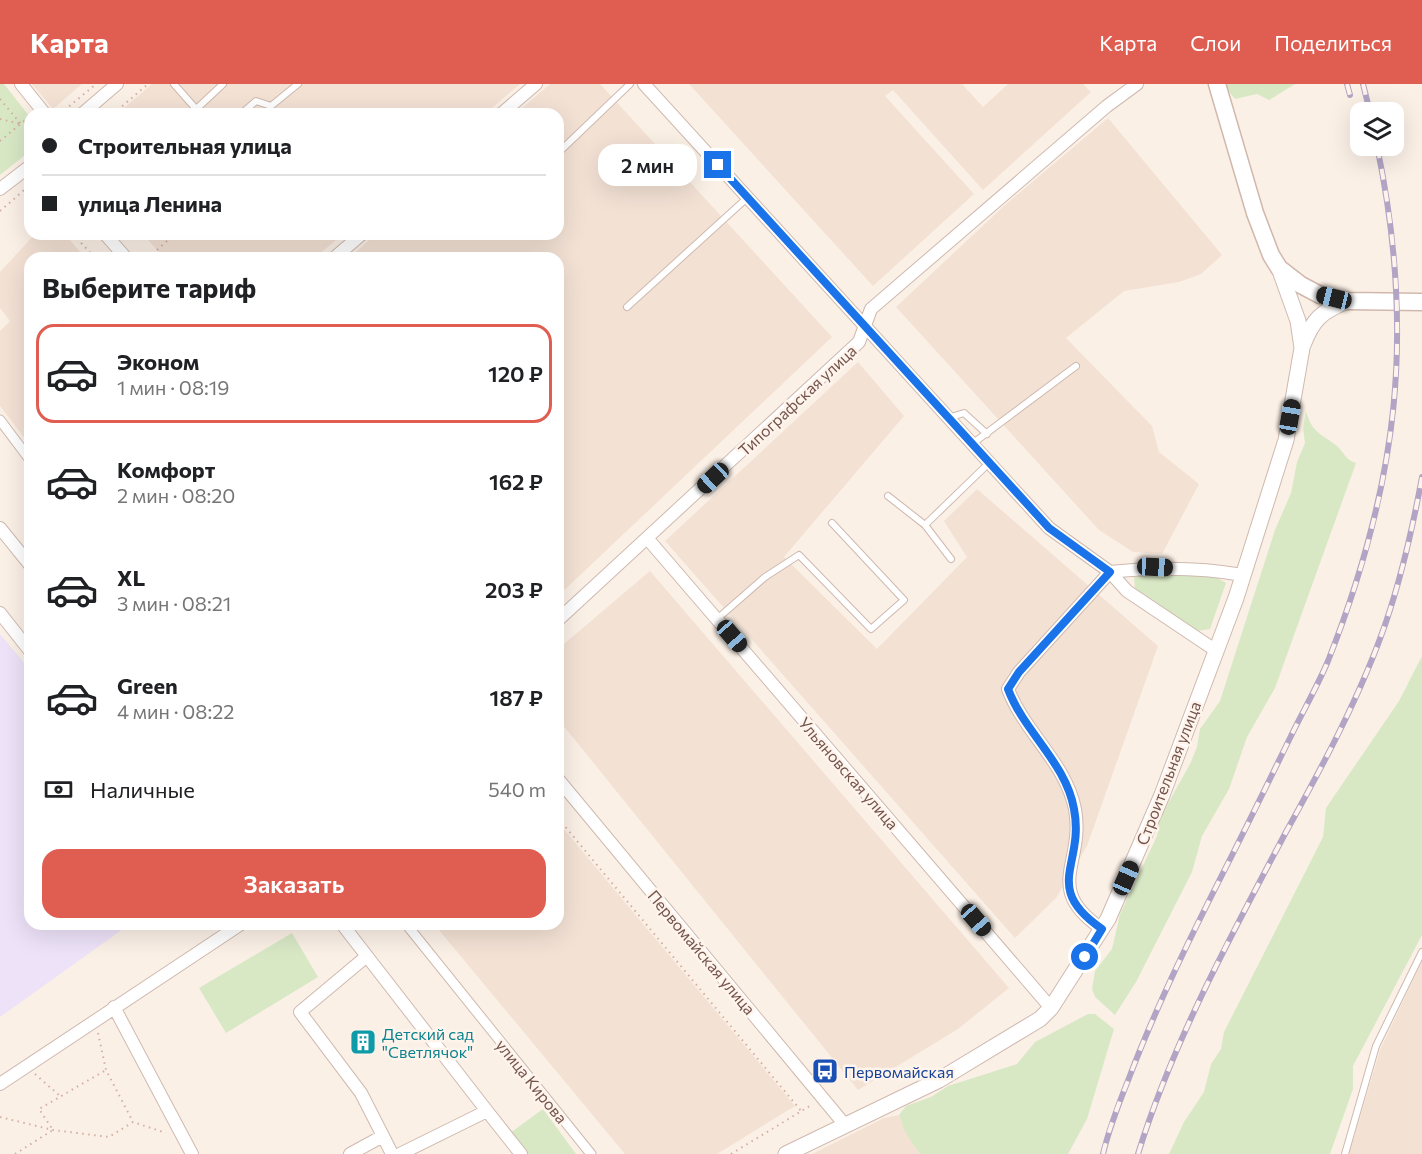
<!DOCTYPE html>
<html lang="ru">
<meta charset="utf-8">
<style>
body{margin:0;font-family:Commissioner,sans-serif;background:#f6f6f6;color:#202124;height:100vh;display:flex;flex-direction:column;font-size:22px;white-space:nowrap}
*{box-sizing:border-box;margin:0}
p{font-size:20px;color:#757577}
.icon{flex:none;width:33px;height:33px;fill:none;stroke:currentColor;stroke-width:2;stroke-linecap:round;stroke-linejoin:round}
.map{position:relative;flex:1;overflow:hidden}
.drawer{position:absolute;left:24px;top:168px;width:540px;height:678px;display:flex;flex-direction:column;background:#fff;border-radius:18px;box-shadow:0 6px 24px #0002}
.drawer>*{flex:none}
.guide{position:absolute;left:24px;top:24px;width:540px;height:132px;border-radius:18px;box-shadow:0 6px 24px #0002;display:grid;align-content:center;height:132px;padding:0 18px;background:#fff}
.buttons{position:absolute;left:1350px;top:18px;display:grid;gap:12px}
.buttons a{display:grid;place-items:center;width:54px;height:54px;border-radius:12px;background:#fff;box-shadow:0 6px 24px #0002;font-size:30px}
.end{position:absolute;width:27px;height:27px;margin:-14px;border:8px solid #1a73e8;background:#fff;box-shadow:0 0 0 3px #fff}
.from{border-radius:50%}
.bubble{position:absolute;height:42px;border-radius:18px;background:#fff;box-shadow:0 6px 24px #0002;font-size:20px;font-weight:600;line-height:42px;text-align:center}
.car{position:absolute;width:18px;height:36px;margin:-18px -9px;border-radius:8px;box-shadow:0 0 4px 2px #0007;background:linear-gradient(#222 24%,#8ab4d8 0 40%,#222 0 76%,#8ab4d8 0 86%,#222 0)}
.guide b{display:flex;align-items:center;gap:21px;height:57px;font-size:22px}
.guide b+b{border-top:2px solid #e0e0e0}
.guide i{width:15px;height:15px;background:#202124}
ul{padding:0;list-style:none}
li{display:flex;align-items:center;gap:18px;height:99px;margin:0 12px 9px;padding:0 6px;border:3px solid transparent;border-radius:18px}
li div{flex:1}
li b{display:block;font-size:22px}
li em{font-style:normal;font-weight:600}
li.on{border-color:#df5d51}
li>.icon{width:54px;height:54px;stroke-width:1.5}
h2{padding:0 18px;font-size:27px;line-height:72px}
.pay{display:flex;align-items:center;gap:15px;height:66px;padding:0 18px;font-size:22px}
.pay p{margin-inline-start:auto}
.cta{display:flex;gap:12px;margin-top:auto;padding:12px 18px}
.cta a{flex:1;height:69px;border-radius:18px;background:#df5d51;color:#fff;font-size:24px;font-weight:600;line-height:69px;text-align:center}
header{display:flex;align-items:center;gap:36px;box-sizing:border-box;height:84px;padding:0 30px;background:#df5d51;color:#fff}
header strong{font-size:28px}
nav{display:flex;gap:33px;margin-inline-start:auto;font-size:21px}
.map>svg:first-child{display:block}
</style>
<header>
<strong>Карта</strong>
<nav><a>Карта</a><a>Слои</a><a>Поделиться</a></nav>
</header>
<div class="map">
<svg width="1422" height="1070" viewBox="0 0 1422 1070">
<rect width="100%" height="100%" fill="#fbf0e6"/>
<path fill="#f3e1d4" d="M32,0H82L53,25Z
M152,0H520L485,30H117Z
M550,0H600L832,253L558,512V174H349L376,150H558V30H515Z
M689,0H962L983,23L1008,0H1083L1091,8L983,106L893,6L885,12L974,110L873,202Z
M1108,34L1222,171L1201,190L1179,198L1124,207L1066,254L1152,342L1159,368L1199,400L1162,470L1133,468L1099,446L896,223L1005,121Z
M35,150H65L85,174H30V361L0,322V247L10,237L0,224V188Z
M143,150H343L315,174H164Z
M858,278L904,332L784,473L877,565L967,473L944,437L977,405L1158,562L1087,762L1056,814L1015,854L665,457Z
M650,487L1009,904L958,945L858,1006L558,635V565Z
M558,738L795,1022L717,1070H625L434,840H558Z
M1422,877V1070H1349L1380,966Z
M899,1031L905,1047L920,1070H812L884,1034Z"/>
<path fill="#ede2f8" d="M0,550L30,586V840H130L0,933Z"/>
<path fill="#d8e8c5" d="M0,0H4L30,33V67L0,91Z
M1223,0H1295L1269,16L1257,10L1235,15Z
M1306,327C1312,350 1323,350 1338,363C1345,370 1346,376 1356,379L1275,604L1247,653L1229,705L1202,752L1192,788L1136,898L1115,931L1095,913L1092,905L1095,887L1112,865L1120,830L1157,752L1160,734L1191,678L1197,663L1200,645L1220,617L1275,446L1291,409L1297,378L1305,359L1303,344Z
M1155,489L1214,492L1226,499L1210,545L1197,547L1135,505L1134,493Z
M1422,572V851L1353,982V1005L1330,1070H1169L1184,1038L1204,1008L1211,980L1221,965L1224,948L1323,753L1326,724L1399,617Z
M292,849L318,893L226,949L199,904Z
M1088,930H1095L1114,945L1087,1035L1068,1070H920L905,1048L899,1031L906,1022L931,1013L948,1002L1017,980L1035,958Z
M543,1025L576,1070H525L510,1049Z"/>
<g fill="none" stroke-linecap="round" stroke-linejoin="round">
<defs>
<path id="service" d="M174,0L196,25
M191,30L223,0
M241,30L256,17L271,22L298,0
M558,69L630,0
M627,223L747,114
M948,334L964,329L987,350
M972,360L1076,282
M888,412L925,441L951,475
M925,441L989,379
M717,535L765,493L799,471L871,545L904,516L832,439
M1345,1070L1376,962L1422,868"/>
<path id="pedestrian" d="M0,336L30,376
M406,840L591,1070"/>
<path id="minor" d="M21,0L45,30
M644,0L1049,444L1110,488L1127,507L1215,566
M82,30L117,0
M501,30L536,0
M0,105L30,82
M105,150L126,174
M334,174L362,150
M0,444L30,481
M647,454L1051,924
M0,529L30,567
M558,536L859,258L871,225L1107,22L1137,0
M558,695L845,1041
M342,840L487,1027
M1102,845C1042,804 1085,780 1075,725C1066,679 1024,648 1008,605L1019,588L1110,488C1155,483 1198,483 1243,491
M367,872L300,928L361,1009L383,1052
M114,923L192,1070
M0,1000L241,840
M350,1070L383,1052L392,1070
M400,1070L487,1027L521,1070"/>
<path id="tertiary" d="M1303,261C1313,235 1321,228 1347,217
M786,1070L939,996L1040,935L1051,924L1108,835L1162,711L1236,514L1286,356L1302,264L1298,237L1279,184"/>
<path id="secondary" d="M1217,0L1255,129L1271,171L1279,184L1301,201L1320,211L1347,217L1422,218"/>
</defs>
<use href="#service" stroke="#cfb9af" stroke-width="8"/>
<use href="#pedestrian" stroke="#cfb9af" stroke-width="11"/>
<use href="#minor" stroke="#cfb9af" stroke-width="14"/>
<use href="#tertiary" stroke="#cfb9af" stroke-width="17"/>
<use href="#secondary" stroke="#d1b8ad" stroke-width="19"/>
<path stroke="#d4aea2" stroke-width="2" stroke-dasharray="1.5 4.5" stroke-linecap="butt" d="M0,15L21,40
M60,30L96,0
M113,30L148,0
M0,35L21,40
M0,57L30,32
M0,127L30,101
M73,150L95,174
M148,174L175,150
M558,734L802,1028
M98,949L106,986L133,1038
M35,990L60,1012
M0,1033L53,1046L109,1053L133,1038L166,1049
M15,1070L53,1046L39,1025L106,986
M731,1070L813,1020"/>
<use href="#service" stroke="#fff" stroke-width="6"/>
<use href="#pedestrian" stroke="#fff" stroke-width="9"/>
<use href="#minor" stroke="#fff" stroke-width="12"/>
<use href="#tertiary" stroke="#fff" stroke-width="15"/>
<use href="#secondary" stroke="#fff" stroke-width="16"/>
<defs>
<path id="rail" d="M1347,0L1350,11
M1363,0L1370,28
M1103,1070C1109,1044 1119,1019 1129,994C1156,923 1189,856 1223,789C1246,744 1268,699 1290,654C1302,629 1317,603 1328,577C1398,400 1416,249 1377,62
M1138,1070C1173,957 1231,852 1286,748C1323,681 1361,611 1386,538C1402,491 1413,442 1422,393"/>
</defs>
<use href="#rail" stroke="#b1a4c4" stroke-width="6"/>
<use href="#rail" stroke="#fef4ec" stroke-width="4" stroke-dasharray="11" stroke-linecap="butt"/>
</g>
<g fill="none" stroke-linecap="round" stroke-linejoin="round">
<path stroke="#1a73e8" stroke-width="8" d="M718,81L1049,444L1110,488L1019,588L1008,605C1024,648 1066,679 1074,725C1085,781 1041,803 1102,845L1085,873"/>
</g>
<defs>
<symbol id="building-square" viewBox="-11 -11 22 22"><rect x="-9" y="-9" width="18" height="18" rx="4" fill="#0f9aa8" stroke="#fef4ec"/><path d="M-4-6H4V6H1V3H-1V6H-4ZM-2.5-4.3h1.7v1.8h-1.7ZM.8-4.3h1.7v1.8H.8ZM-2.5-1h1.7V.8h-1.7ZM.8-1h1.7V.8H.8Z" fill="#fff"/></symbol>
<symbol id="bus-square" viewBox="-11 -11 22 22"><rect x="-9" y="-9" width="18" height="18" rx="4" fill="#1a4fb4" stroke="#fef4ec"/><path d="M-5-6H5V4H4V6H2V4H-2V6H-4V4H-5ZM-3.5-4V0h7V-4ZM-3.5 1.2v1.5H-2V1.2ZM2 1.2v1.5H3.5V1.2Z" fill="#fff"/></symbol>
</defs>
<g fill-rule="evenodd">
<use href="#building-square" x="348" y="943" width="30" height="30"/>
<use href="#bus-square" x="810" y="972" width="30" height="30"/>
</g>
<g text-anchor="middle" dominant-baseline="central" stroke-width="5" stroke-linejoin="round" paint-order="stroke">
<g font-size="16" fill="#73544c" stroke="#fef4ec">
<text transform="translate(797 316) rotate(-43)">Типографская улица</text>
<text transform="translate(849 689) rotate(49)">Ульяновская улица</text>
<text transform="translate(1168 689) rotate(-69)">Строительная улица</text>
<text transform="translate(702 868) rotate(50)">Первомайская улица</text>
<text transform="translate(532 997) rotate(51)">улица Кирова</text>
</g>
<g font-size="16" fill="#0d838f" stroke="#fef4ec" text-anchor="start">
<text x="382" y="949">Детский сад<tspan x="382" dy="18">"Светлячок"</tspan></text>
</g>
<g font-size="16" fill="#164399" stroke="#fef4ec" text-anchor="start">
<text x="844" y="987">Первомайская</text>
</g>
</g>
</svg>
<div class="buttons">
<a><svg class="icon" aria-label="layers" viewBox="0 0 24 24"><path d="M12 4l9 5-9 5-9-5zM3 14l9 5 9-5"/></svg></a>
</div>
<i class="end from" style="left:1085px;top:873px"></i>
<i class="end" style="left:718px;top:81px"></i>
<div class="bubble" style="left:598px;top:60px;width:99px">2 мин</div>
<i class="car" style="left:1334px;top:214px;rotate:284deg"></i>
<i class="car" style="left:1290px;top:333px;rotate:10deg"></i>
<i class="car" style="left:713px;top:394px;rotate:227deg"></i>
<i class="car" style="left:1155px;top:483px;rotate:93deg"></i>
<i class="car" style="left:732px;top:552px;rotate:139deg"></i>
<i class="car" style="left:1126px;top:794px;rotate:24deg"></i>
<i class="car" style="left:976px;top:836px;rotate:139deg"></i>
<div class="guide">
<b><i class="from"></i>Строительная улица</b>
<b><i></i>улица Ленина</b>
</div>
<section class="drawer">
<h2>Выберите тариф</h2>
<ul>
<li class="on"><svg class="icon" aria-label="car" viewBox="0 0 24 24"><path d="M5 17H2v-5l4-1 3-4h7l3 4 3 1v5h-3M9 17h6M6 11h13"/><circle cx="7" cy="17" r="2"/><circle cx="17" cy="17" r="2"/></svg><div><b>Эконом</b><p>1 мин · 08:19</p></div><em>120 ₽</em></li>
<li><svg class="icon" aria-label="car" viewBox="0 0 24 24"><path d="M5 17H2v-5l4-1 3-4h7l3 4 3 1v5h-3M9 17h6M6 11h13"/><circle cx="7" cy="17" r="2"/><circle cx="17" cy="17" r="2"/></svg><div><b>Комфорт</b><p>2 мин · 08:20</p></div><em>162 ₽</em></li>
<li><svg class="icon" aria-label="car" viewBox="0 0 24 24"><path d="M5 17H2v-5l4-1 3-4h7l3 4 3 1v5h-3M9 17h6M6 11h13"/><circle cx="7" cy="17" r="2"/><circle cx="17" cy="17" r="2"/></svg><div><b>XL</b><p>3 мин · 08:21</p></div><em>203 ₽</em></li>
<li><svg class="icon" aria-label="car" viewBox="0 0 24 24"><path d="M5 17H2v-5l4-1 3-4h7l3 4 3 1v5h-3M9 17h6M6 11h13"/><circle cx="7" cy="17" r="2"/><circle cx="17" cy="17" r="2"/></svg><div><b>Green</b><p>4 мин · 08:22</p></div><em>187 ₽</em></li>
</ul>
<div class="pay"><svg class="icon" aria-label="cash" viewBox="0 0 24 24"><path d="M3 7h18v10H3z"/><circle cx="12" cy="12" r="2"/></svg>Наличные<p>540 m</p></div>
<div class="cta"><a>Заказать</a></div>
</section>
</div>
